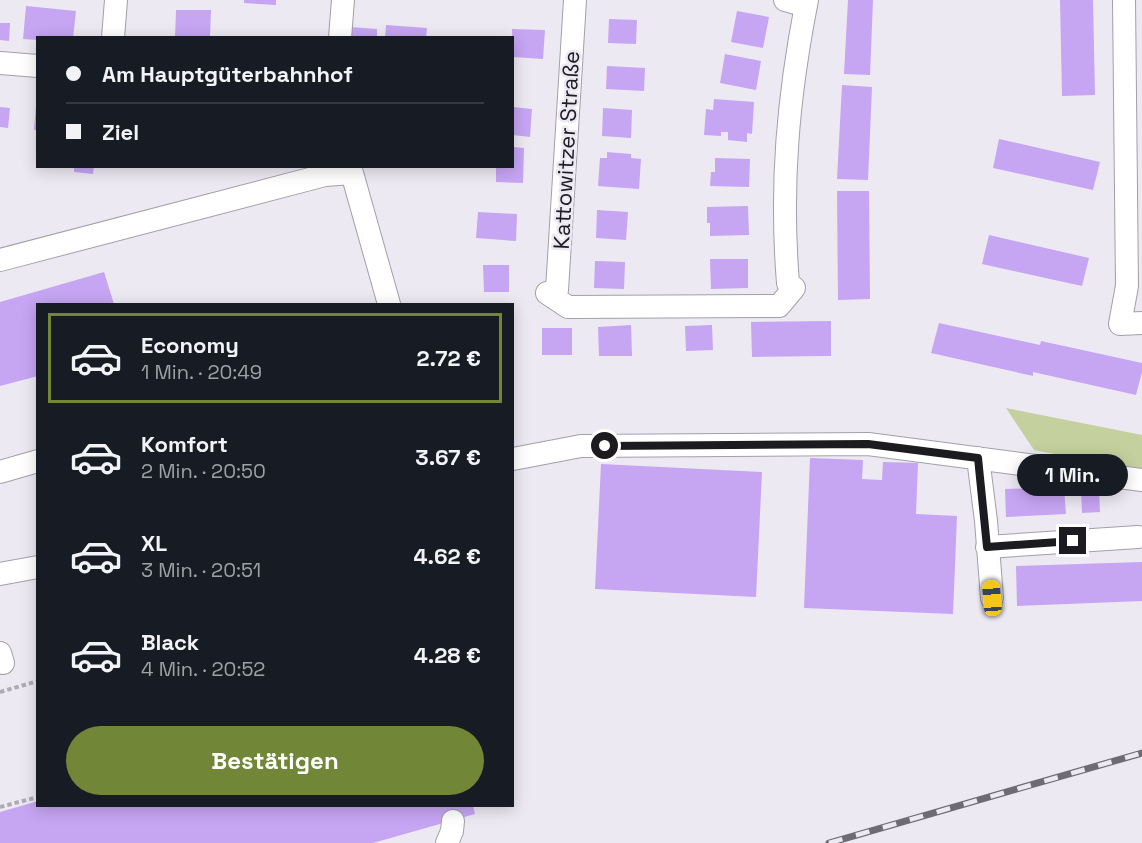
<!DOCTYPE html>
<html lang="de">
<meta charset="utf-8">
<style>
body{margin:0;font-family:"Space Grotesk",sans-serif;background:#242831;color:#f1f3f6;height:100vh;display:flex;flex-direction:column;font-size:22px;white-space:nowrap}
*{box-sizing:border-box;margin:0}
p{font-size:20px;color:#9ea1a6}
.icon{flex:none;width:33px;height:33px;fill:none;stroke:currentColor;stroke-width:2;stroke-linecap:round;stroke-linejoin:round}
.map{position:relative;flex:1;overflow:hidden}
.sheet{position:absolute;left:36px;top:303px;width:478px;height:504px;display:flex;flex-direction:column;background:#171b24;border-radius:0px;box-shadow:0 3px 15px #0003}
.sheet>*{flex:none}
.guide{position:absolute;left:36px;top:36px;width:478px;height:132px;border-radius:0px;box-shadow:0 3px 15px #0003;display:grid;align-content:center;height:132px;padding:0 30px;background:#171b24}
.end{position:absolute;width:27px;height:27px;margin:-14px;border:8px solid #1c1b1f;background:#fff;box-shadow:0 0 0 3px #fff}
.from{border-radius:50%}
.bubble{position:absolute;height:42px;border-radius:21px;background:#171b24;box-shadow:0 3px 15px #0003;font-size:20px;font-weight:600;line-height:42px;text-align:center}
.car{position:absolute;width:18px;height:36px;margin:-18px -9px;border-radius:8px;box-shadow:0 0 4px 2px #0007;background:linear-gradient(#f5c518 24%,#345 0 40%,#f5c518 0 76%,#345 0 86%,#f5c518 0)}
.guide b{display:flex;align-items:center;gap:21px;height:57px;font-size:22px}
.guide b+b{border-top:2px solid #363941}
.guide i{width:15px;height:15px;background:#f1f3f6}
ul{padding:10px 0 0;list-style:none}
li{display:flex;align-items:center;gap:18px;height:90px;margin:0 12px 9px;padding:0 18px;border:3px solid transparent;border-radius:0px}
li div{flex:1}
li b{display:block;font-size:22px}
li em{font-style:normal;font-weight:600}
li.active{border-color:#718637}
li>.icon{width:54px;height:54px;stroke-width:1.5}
.action{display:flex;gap:12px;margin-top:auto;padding:12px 30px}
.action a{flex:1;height:69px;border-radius:36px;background:#718637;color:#fff;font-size:24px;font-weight:600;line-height:69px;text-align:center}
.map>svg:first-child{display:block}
</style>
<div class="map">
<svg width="1142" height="843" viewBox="0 0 1142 843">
<rect width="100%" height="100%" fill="#ede9f3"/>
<path fill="#c4d09d" d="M1006,408L1142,435V471L1034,450Z"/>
<path fill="#c6a5f3" d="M244,0H276V5L244,3Z
M848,0H873L870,75L844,74Z
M1060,0H1093L1095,95L1062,96Z
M26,6L76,11L73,38H38V40L23,39Z
M176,10H211L210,38H175Z
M737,11L769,17L763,48L731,42Z
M609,19L637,20L636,44L608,43Z
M0,23H10L9,41L0,40Z
M386,25L427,28L426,38H385Z
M349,27L377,29V38H351Z
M512,29L545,30L543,59L513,57Z
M725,54L761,61L756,90L720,83Z
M607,66L645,68L644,91L606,89Z
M842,85L872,87L868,180L837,179Z
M714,99L754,102L752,134L747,133V142L728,140V132H721V136L704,135L706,109L713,110Z
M36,106H38V130H34Z
M0,107L10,108L8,128L0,127Z
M513,107L532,109L530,137L513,135Z
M603,108L632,110L631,138L602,136Z
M999,139L1100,162L1093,190L993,168Z
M513,147L524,148L523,183L496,182V166H513Z
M607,152L631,154V158L641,159L639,189L598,186L600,158H607Z
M715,158L750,159L749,187L710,186L711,172H715Z
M74,166H94L93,174L74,172Z
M837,191H869L870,299L838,300Z
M748,206L749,235L710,236V223H707V207Z
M597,210L628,212L626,240L596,238Z
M478,212L517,214L516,241L476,238Z
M989,235L1089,258L1082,286L982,264Z
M710,259H748V288L711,289Z
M595,261L625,262L624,289L594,288Z
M483,265H509V292H484Z
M104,272L114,304H38V376L0,386V302Z
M831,321V356L752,357L751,322Z
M939,323L1040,345L1041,341L1142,363V372L1136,395L1033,372V376L931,353Z
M631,325L632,356H599L598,327Z
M712,325L713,350L686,351L685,326Z
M542,328H572V355H542Z
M810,458L863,460L862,479L882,480L883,462L918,463L916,514L957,516L953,614L804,608Z
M601,464L762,472L756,597L595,589Z
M1064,487L1066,514L1006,517L1005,489Z
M1099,489L1100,512L1082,513L1081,490Z
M1142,562V601L1017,606L1016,566Z
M38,801V806H473L475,814L373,843H0V812Z"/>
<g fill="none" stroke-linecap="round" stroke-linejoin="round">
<defs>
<path id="minor" d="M785,0L806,6
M1124,0L1127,286L1120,324L1142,323
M113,38L116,0
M340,38L343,0
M0,63L38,66
M0,260L325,175L352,173L389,304
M547,293L568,307L779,306L794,288L788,283C780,185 788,97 807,0
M547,293L557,290L575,0
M978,458L986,521L992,598
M513,459L581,446L868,444L1142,480
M0,472L38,461
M987,547L1138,537
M0,574L38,567
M0,653L3,663
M447,843L452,831L453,821"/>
</defs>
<use href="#minor" stroke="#a39fa9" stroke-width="24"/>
<path stroke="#aeabb3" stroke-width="4" stroke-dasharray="4.5 3" stroke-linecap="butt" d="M0,692L38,681
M0,807L38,797"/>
<use href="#minor" stroke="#fff" stroke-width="22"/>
<defs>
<path id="rail" d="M829,843L1142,753"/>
</defs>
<use href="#rail" stroke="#6e6c72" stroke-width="7"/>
<use href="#rail" stroke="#ede9f3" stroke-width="4.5" stroke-dasharray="14" stroke-linecap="butt"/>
</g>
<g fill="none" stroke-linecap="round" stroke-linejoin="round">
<path stroke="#1c1b1f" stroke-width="8" d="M605,446L868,444L978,458L987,547L1073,541"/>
</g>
<g text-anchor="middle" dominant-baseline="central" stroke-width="5" stroke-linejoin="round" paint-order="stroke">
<g font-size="22" fill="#1c1b1f" stroke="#ede9f3">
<text transform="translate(566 150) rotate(-87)">Kattowitzer Straße</text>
</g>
</g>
</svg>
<i class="end from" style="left:605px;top:446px"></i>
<i class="end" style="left:1073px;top:541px"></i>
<div class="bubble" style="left:1017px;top:454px;width:111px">1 Min.</div>
<i class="car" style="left:992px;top:598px;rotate:355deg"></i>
<div class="guide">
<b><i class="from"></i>Am Hauptgüterbahnhof</b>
<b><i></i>Ziel</b>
</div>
<section class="sheet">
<ul>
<li class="active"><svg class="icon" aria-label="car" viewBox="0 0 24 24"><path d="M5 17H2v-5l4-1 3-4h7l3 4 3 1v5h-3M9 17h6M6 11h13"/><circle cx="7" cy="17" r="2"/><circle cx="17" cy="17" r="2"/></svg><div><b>Economy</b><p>1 Min. · 20:49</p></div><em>2.72 €</em></li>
<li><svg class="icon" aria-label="car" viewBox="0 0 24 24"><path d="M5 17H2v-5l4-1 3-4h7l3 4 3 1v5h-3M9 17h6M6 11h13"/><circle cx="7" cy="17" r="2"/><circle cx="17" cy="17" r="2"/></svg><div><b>Komfort</b><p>2 Min. · 20:50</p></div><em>3.67 €</em></li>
<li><svg class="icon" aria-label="car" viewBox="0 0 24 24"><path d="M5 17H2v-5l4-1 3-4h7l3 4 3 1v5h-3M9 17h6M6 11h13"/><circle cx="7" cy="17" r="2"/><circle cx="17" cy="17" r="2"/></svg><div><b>XL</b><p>3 Min. · 20:51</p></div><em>4.62 €</em></li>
<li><svg class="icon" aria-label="car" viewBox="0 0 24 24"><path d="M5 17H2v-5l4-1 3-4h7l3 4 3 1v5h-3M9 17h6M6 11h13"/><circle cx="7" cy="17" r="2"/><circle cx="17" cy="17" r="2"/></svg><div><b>Black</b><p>4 Min. · 20:52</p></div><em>4.28 €</em></li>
</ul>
<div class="action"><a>Bestätigen</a></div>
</section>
</div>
